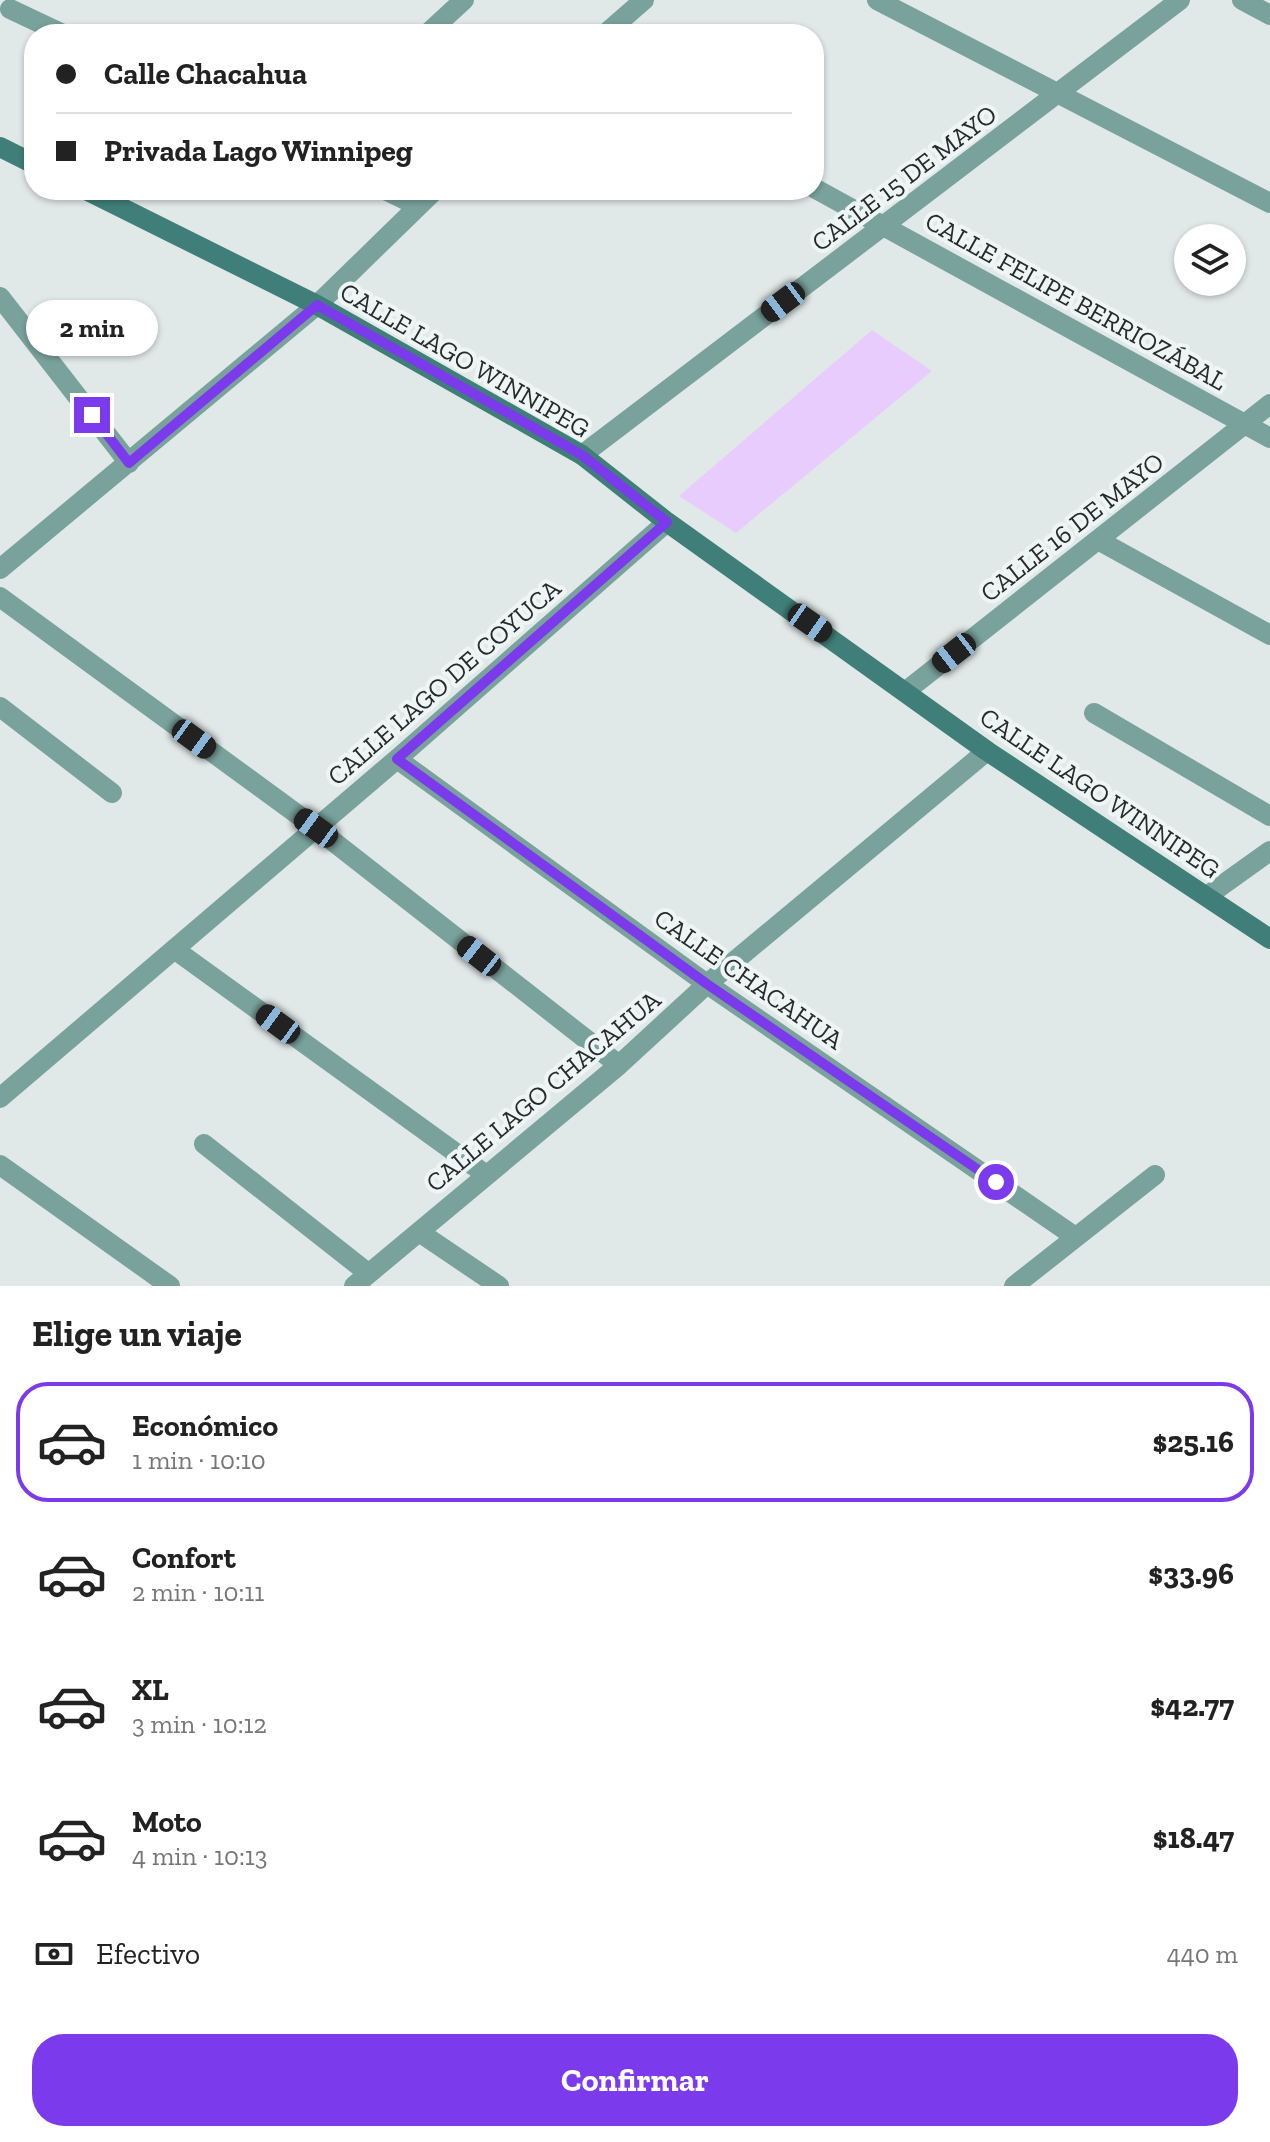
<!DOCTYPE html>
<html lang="es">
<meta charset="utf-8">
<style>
body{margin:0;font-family:"Zilla Slab",serif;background:#f2f2f2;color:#222;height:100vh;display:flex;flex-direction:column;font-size:30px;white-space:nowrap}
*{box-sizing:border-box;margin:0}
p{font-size:26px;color:#767676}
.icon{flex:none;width:44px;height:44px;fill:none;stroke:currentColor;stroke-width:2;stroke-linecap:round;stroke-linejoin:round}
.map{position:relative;height:1286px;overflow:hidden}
.panel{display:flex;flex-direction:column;background:#fff;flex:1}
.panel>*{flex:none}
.banner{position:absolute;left:24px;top:24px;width:800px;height:176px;border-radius:32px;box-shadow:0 2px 6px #0004;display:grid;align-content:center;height:176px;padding:0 32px;background:#fff}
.tools{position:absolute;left:1174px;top:224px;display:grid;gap:16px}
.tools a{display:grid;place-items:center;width:72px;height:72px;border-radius:50%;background:#fff;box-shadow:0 2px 6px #0004;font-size:40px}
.end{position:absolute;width:36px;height:36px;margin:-18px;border:10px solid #7c3aed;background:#fff;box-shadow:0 0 0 4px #fff}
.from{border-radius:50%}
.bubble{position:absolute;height:56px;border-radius:28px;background:#fff;box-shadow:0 2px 6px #0004;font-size:26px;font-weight:800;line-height:56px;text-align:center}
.car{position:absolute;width:24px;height:48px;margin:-24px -12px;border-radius:10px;box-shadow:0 0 6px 2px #0007;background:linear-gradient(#222 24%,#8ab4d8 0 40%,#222 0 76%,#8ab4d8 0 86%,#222 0)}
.banner b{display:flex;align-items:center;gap:28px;height:76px;font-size:30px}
.banner b+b{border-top:2px solid #e0e0e0}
.banner i{width:20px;height:20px;background:#222}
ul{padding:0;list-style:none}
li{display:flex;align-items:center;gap:24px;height:120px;margin:0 16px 12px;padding:0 16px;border:4px solid transparent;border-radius:32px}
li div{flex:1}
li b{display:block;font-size:30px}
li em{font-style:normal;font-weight:800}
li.current{border-color:#7c3aed}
li>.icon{width:72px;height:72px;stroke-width:1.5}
h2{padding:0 32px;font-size:36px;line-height:96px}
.pay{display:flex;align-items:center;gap:20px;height:88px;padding:0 32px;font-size:30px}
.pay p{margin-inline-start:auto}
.action{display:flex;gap:16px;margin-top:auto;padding:16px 32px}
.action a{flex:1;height:92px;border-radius:32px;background:#7c3aed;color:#fff;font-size:32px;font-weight:800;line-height:92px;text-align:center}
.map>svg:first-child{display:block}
</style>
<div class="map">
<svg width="1270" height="1286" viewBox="0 0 1270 1286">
<rect width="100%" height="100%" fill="#e1e9e8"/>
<path fill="#e7ccfd" d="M872,330L932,371L736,533L679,496Z"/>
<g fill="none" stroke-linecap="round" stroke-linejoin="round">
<path stroke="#7aa29d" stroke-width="20" d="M877,0L1270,203
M1242,0L1270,15
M10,9L63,34
M427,34L464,0
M605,34L644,0
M814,188L1270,438
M385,190L418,206
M0,297L129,463
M582,455L1180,0
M1098,540L1270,635
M0,569L317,305L435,190
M0,597L316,828L619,1065
M906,691L1270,404
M0,707L112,793
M1094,713L1270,816
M397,759L707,984L1074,1236
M1207,896L1270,851
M174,949L485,1174
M0,1098L397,759L667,522
M204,1144L368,1273
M0,1165L170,1286
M419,1232L499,1286
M354,1286L619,1065L707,984L987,751
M1014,1286L1155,1175"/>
<path stroke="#407f79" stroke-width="20" d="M0,147L34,164
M86,190L317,305L582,455L667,522L987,751L1270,939"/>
</g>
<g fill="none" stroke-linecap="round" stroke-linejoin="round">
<path stroke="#7c3aed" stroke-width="10" d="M92,415L129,463L317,305L582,455L667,522L397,759L707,984L996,1182"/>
</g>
<g text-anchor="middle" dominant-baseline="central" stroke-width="8" stroke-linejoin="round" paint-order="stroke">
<g font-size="26" fill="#272a2a" stroke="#eef6f5">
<text transform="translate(904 178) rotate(-37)">CALLE 15 DE MAYO</text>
<text transform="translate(1076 301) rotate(29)">CALLE FELIPE BERRIOZÁBAL</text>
<text transform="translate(465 360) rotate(30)">CALLE LAGO WINNIPEG</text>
<text transform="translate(1072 527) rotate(-38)">CALLE 16 DE MAYO</text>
<text transform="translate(444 682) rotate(-41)">CALLE LAGO DE COYUCA</text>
<text transform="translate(1100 793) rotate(34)">CALLE LAGO WINNIPEG</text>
<text transform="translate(749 979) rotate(35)">CALLE CHACAHUA</text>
<text transform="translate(543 1091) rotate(-40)">CALLE LAGO CHACAHUA</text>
</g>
</g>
</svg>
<div class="tools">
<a><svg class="icon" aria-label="layers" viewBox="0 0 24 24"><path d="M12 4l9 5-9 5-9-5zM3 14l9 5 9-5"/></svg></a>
</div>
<i class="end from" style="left:996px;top:1182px"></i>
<i class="end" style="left:92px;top:415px"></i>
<div class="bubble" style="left:26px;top:300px;width:132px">2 min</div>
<i class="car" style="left:783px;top:302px;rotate:233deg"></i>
<i class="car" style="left:810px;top:623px;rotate:125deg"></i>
<i class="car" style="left:954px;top:653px;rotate:232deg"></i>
<i class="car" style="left:194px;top:739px;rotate:126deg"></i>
<i class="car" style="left:316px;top:828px;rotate:306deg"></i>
<i class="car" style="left:479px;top:956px;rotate:308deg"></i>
<i class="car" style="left:278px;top:1024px;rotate:306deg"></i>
<div class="banner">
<b><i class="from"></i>Calle Chacahua</b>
<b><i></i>Privada Lago Winnipeg</b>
</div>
</div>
<section class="panel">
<h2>Elige un viaje</h2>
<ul>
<li class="current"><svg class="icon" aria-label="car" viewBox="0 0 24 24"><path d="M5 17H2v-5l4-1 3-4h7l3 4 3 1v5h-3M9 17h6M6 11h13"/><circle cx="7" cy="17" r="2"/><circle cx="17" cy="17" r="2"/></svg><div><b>Económico</b><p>1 min · 10:10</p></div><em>$25.16</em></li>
<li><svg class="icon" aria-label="car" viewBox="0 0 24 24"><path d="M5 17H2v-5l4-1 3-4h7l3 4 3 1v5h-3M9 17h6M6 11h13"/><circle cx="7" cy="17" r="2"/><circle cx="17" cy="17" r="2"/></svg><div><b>Confort</b><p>2 min · 10:11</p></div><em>$33.96</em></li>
<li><svg class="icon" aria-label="car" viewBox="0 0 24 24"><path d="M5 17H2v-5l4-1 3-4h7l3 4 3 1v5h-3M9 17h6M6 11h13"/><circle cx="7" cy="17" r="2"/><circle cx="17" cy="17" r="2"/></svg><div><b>XL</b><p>3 min · 10:12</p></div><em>$42.77</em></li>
<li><svg class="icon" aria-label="car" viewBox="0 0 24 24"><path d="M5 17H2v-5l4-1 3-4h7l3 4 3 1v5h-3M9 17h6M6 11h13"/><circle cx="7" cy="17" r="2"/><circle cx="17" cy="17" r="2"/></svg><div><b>Moto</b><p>4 min · 10:13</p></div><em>$18.47</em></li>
</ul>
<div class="pay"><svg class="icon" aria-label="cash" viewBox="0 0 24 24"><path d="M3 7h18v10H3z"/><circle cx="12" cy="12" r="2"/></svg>Efectivo<p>440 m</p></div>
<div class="action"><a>Confirmar</a></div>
</section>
